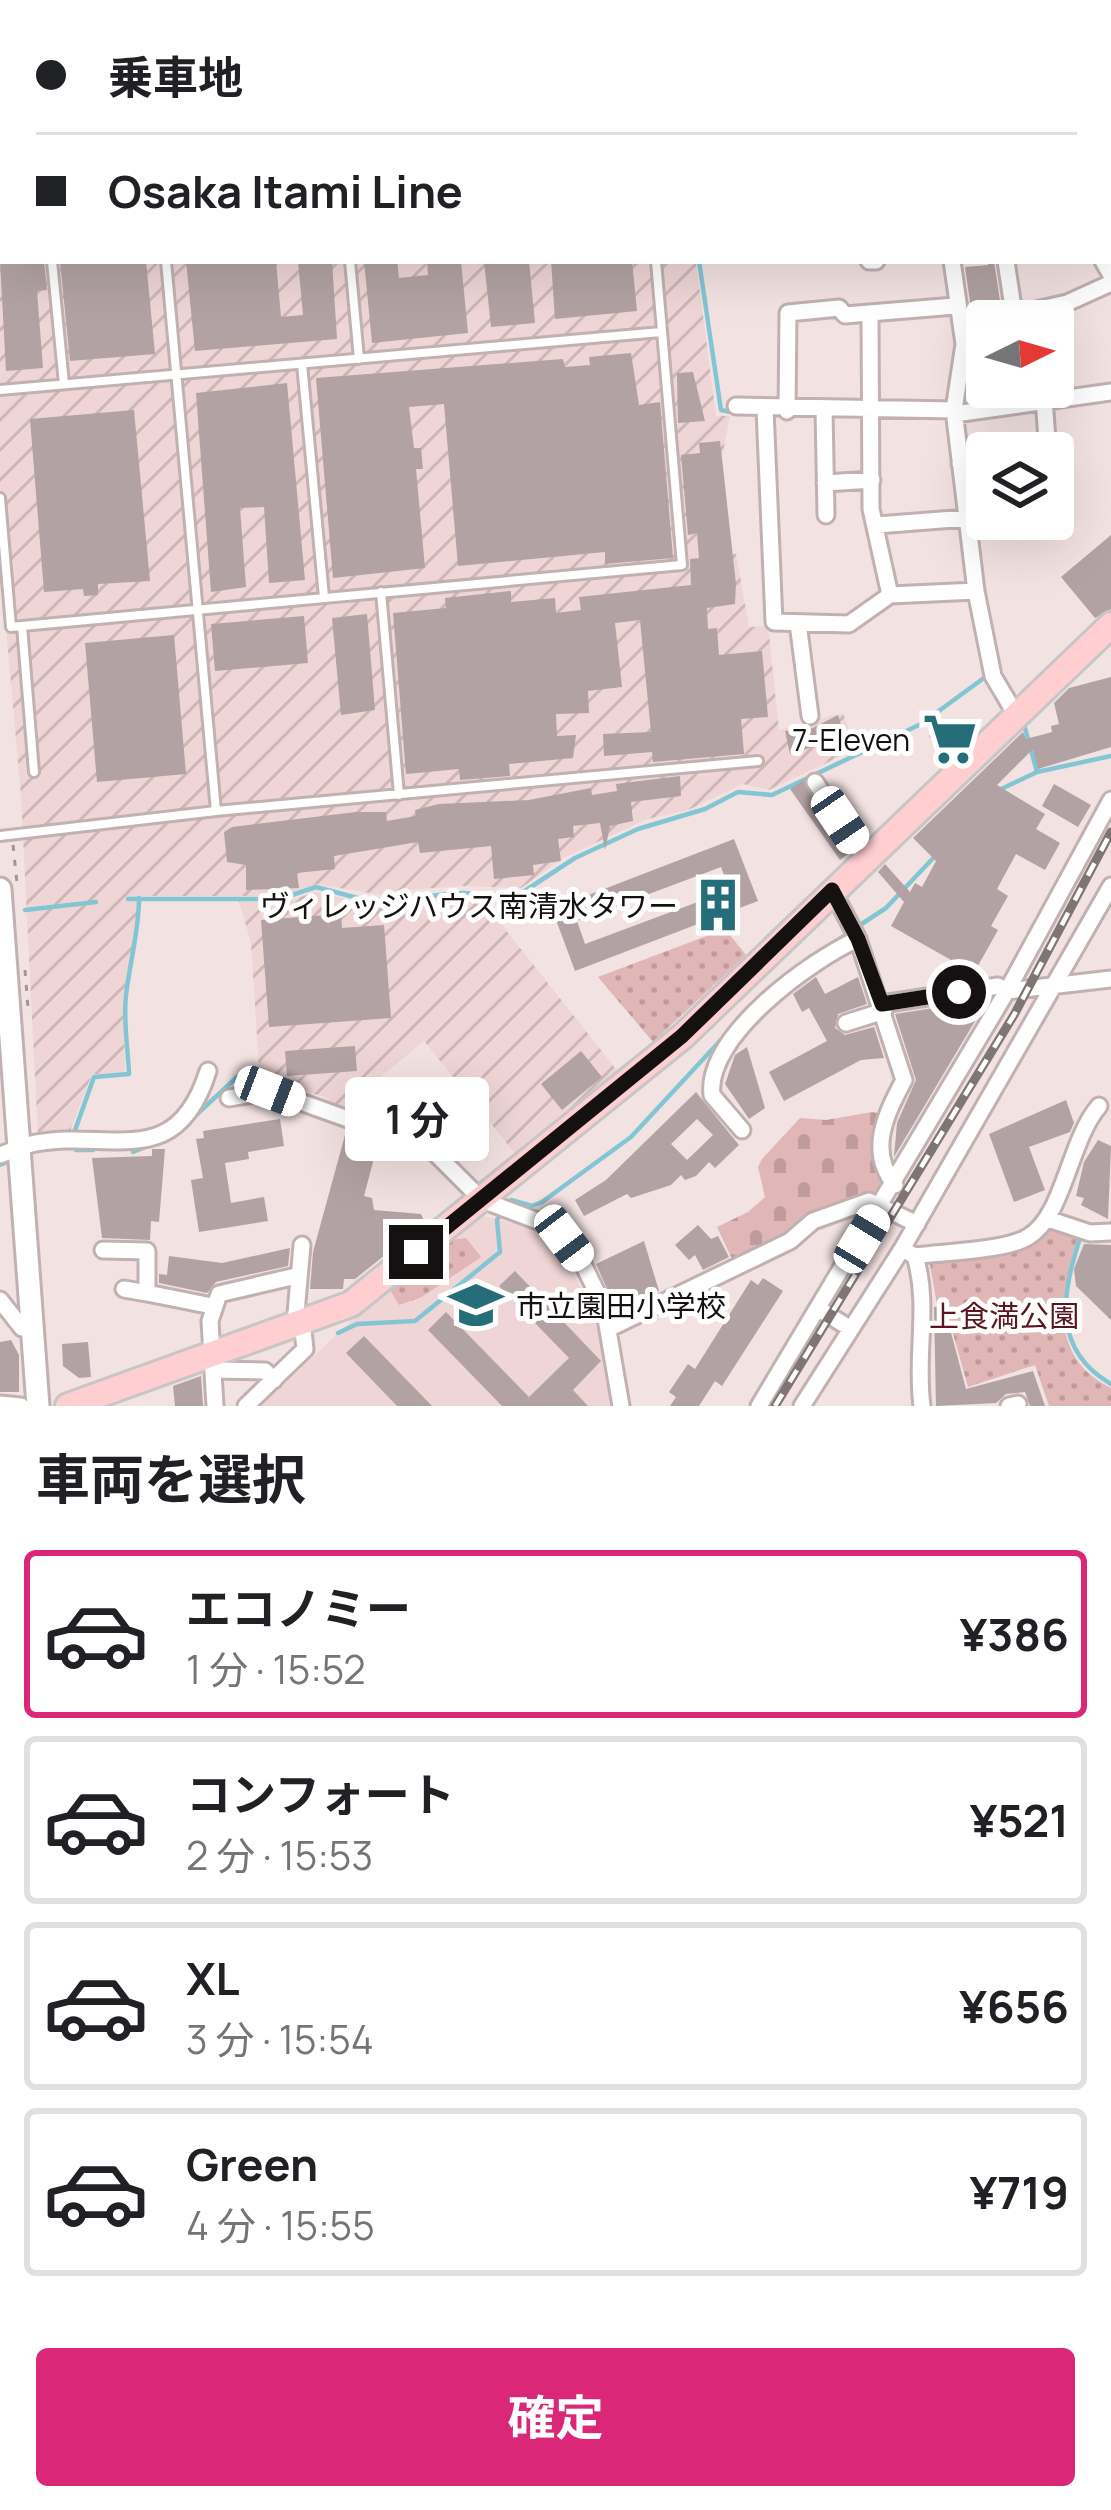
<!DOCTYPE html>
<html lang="ja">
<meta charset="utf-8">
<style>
body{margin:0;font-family:Manrope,"Noto Sans JP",sans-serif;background:#f2f2f2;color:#202124;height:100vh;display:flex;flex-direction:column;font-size:45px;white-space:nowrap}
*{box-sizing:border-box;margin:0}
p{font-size:39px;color:#757577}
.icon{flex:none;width:66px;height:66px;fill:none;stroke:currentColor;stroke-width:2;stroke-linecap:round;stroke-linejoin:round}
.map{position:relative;height:1406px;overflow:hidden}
.details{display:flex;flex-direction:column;background:#fff;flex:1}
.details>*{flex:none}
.top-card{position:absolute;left:0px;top:0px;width:1113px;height:264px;box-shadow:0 12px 48px #0002;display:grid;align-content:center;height:264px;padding:0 36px;background:#fff}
.needle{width:78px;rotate:85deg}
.fabs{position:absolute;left:966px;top:300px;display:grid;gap:24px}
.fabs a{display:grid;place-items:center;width:108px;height:108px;border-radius:12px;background:#fff;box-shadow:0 12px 48px #0002;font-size:60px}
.end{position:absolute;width:54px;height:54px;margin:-27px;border:15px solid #161111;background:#fff;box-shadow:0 0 0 6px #fff}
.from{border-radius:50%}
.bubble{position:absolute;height:84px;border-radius:12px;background:#fff;box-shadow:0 12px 48px #0002;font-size:39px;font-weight:700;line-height:84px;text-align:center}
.car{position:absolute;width:36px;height:72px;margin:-36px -18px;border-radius:15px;box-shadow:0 0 9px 3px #0007;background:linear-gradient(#fff 24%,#345 0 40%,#fff 0 76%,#345 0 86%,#fff 0)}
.top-card b{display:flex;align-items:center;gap:42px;height:114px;font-size:45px}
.top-card b+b{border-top:3px solid #e0e0e0}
.top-card i{width:30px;height:30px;background:#202124}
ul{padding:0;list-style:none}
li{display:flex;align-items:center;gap:36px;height:168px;margin:0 24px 18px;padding:0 12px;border:6px solid #e0e0e0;border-radius:12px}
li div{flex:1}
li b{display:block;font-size:45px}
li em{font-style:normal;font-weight:700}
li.on{border-color:#db2777}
li>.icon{width:108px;height:108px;stroke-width:1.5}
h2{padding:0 36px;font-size:54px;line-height:144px}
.cta{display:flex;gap:24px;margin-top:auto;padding:24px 36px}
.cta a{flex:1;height:138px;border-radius:12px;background:#db2777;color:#fff;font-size:48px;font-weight:700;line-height:138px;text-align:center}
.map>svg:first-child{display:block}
</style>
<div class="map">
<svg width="1111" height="1406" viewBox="0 0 1111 1406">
<defs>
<pattern id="industrial-furrows" width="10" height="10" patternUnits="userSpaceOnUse" patternTransform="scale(3)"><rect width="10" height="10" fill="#efd5d5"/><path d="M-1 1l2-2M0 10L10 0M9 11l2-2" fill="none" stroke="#ccb6b6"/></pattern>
<pattern id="cemetery-stones" width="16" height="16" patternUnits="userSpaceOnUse" patternTransform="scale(3)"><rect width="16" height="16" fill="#e0b6b7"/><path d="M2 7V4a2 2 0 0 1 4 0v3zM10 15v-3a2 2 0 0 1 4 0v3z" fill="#bf9b9c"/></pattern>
<pattern id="park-dots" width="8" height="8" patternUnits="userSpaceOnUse" patternTransform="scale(3)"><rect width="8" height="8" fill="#e0b6b7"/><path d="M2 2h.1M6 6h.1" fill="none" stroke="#bf9b9c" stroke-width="1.8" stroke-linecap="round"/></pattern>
</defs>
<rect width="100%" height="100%" fill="#f3e2e2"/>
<path fill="#efd5d5" d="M475,1214L538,1229L561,1250L606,1336L613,1406H261L350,1322L349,1314Z"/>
<path fill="url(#industrial-furrows)" d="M0,0H824L3,3V261H696L716,416H730L722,457L732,554H736L749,627L768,626L779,730L843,713L856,749L769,790L743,784L688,810L647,819L565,857L521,888L462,886L408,890L394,897L316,884L280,896H137V930L123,997L125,1074H92L68,1136H38L21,796L0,560Z
M315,892L370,905L482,900L619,1073L517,1156L424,1041L342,1109L325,1097L284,1085L259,1068L251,943L239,901L283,903Z"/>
<path fill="url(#cemetery-stones)" d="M872,1112L883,1114V1179L876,1192L813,1214L786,1236L733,1261L717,1227L748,1212L765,1197L758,1167L762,1159L800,1118L826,1120Z"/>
<path fill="url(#park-dots)" d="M725,929L746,955L653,1042L598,977Z
M1055,1226L1078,1236C1061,1293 1047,1357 1111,1388V1406H1049L1035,1365L968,1387L945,1305H937L929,1259Z
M466,1238L481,1257L422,1297L399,1305L388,1287L443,1241Z"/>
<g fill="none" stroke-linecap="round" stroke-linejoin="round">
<path stroke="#82c6d3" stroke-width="4.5" d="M678,3V0
M699,261L721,410L735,413
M771,415H819
M1023,721L1037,772
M999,790L1037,772L1111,756
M128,899H280L316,887L369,901L463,893L517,896L575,858L638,829L705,809L738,792L772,795L921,724L988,675
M25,910L96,902
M857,927L886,908L937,854
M823,950L848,933
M180,1130L237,1077
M74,1133L94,1077L129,1074C128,1049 123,1020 126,995C130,961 139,931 139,898
M76,1150H93
M133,1152L160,1141
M0,1165L5,1163
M1081,1235C1062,1293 1051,1349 1111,1384
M338,1333L357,1324L415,1321L500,1252L497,1220L511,1200L532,1206L542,1202L631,1137L757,1001"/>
</g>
<path fill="#b2a2a3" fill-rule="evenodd" d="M0,261H44L47,290L37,291L43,368L6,371Z
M60,261H146L155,354L70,361Z
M186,261H276L281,317L303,315L298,261H332L337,339L195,351Z
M364,261H397L399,278L428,275L427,261H461L468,333L372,343Z
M484,261H529L535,323L491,327Z
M551,261H632L637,311L555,319Z
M988,261H994L1003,321H987V327L974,330L965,267L988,265Z
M631,353L639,405L660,402L673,558L605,564V552L458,566L444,404L409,407L414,448H421L423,469H416L425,568L333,578L316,378L563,359L565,367L590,365L589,357Z
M693,372L705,421L678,423L677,373Z
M287,383L305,580L269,583L264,507L240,508L246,587L211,592L196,393Z
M134,410L150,581L98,584V595L84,596L83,589L44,592L30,419Z
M720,441L736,584L735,604L707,608L708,629L717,628L719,655L762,651L768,717L741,719L744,754L653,762L652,752L604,756L603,734L651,732L640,620L615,623L622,687L588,691L589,713L556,714L557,736L576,735L573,758L509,764L510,776L460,780L459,769L406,774L393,613L446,608L445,598L511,591V602L555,598L556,613L581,610L579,597L691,585L690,559L699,558L697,533L688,535L681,455L700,453L699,443Z
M1111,535V609L1095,618L1061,577Z
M367,614L375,710L341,715L332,618Z
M304,616L308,663L215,671L211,624Z
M174,635L186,774L97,782L85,643Z
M1111,677V747L1038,769L1033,749L997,785L1045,814L1036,829L1060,843L1045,870L1016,854L997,889L1008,896L991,926L998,930L974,973L891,926L904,902L878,872L885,864L910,892L915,883L922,887L936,861L913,838L1023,732L1026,739L1052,732L1051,726L1059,724L1054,703L1069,688Z
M838,715L847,745L832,750L829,742L790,754L785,731L813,728Z
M947,719L967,741L949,758L929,736Z
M680,776L681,796L631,802L633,821L610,826L605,850L600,823L573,826L574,837L558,839L561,861L533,865L534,875L494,879L491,846L420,853L418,842L334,856L335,869L297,873L299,888L246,890V865L227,862L224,832L232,827L356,812H386L387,821L416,816L415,810L439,804L529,800L591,788L592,795L617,791L616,784Z
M804,780L848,854L840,860L790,789Z
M1054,784L1091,805L1078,827L1042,806Z
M734,839L758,901L575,971L552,909ZM721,867L730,890L585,944L577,921Z
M341,914L342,928L384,925L391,1018L269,1027L261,920Z
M816,977L825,994L858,977L867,1004L838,1014L835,1028L845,1035L874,1027L884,1058L861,1060L784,1101L769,1072L827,1041L809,1008L802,1012L793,994Z
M979,1001L981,1011L894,1157L897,1123L916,1080L895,1014Z
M355,1046L357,1071L287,1076L285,1051Z
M747,1047L765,1108L749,1119L725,1084L735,1055Z
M581,1051L602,1077L562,1110L541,1084Z
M696,1092L739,1145L715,1168L709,1162L696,1176L685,1180L681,1175L671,1185L631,1198L627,1194L584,1216L575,1200L606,1180ZM697,1119L713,1135L687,1160L671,1144Z
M1066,1100L1074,1123L1070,1132L1029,1147L1045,1190L1014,1202L989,1134Z
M461,1105L475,1122L447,1146L433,1129Z
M280,1119L284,1146L248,1152L249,1159L225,1163L231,1203L264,1197L268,1221L199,1232L191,1180L203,1178L196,1139L204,1138L203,1131Z
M345,1135L378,1143L364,1196L372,1198L374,1210L421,1214L425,1223L355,1279H344L343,1289H310L313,1252Z
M1098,1140L1111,1146L1108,1219L1081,1205L1084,1198L1076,1196L1084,1162Z
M152,1149H165L159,1222L151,1221L150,1240L102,1238L92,1158L152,1156Z
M698,1225L711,1239L718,1236L729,1257L703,1270L695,1255L689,1260L675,1245Z
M644,1241L659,1291L617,1311L596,1264Z
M1084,1244L1111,1245V1320L1076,1286L1074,1269Z
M290,1248L288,1266L216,1282L207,1293L159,1283V1274L167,1275L169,1256L222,1263Z
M515,1271L601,1361L573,1390L588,1406H502L428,1330L446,1312L529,1397L569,1358L499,1286Z
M763,1278L783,1291L722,1386L715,1381L699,1406H670L676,1397L669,1392L688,1364L695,1369L751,1280L758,1285Z
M944,1306L966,1389L1033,1371L1045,1406H1030L1025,1392L1006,1394L996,1403L936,1406L934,1307Z
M364,1336L432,1406H397L346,1353Z
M11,1340L19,1355V1392H0V1342Z
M88,1342L91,1377L79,1378L63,1366L62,1344Z
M201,1376L203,1406H175L173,1386Z"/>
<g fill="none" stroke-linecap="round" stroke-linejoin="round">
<defs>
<path id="lane" d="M202,0L203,3
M326,0V3
M458,0V3
M636,0V3
M706,0V3
M0,155L3,154
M52,261L64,384
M166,261L216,811
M350,261L359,359
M302,364L324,597
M0,390L661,332
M0,498L11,627L22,626L34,772
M381,592L399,795
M22,626L682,565L656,261
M0,836L216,811L758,761"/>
<path id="street" d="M985,0V3
M893,3L903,0
M1110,67L1111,66
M1110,129L1111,130
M869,261H876
M952,261L964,344L954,410L976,591L993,676L1016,715
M1006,261L1015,321
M1103,261L1111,275
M870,314L871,509L890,595
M1014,315L1067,303L1111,283
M964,344L987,339
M1044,399L1048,453
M736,406L954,410
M765,409L774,622L849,624L890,595L976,591
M824,409L826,515
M787,411L788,313L839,308L845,315L955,306
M955,414L1111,392
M1021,453L1047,449
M960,464L987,459
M825,483L872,480
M1053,483L1057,503
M877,525L967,518
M798,623L810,716
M815,782L865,857
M832,890L858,939L904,1080C886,1114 867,1151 895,1185
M882,1004L998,986L1007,991L1111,979
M846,1023L884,1011
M229,1098L270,1091L409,1141L433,1151L482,1200L551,1226L580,1258L604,1307L621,1406
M742,1130L712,1095C705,1037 809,961 858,939
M0,1155C11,1151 24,1145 36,1143C111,1129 176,1173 208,1071
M1048,1219L1090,1233L1111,1232
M902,1249L915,1256C943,1252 1005,1251 1028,1237C1064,1216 1069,1141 1099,1106
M103,1250L147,1251V1293L124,1289
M915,1256C930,1305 915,1355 922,1406
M147,1293L212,1306
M0,1300L22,1328H32
M819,1309L851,1329
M295,1324L302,1245
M610,1328L790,1241L813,1221L869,1201L917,1224
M213,1370L265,1371L274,1380
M0,1404L21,1406
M215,1406L210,1321L219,1294L296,1276
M246,1406L305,1349L302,1322
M759,1406L1007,991L1111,800
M802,1406L902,1249L1111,886
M1009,1406L1018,1404"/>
<path id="secondary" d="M0,889L38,1406"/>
<path id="primary" d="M68,1406L351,1304L683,1036L1111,625"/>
</defs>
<use href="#lane" stroke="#c1b1b1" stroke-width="14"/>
<use href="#street" stroke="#c1b1b1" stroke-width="21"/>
<use href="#secondary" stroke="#c1b1b1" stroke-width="27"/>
<use href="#primary" stroke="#c7c6c6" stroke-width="30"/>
<path stroke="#a29595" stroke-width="3" stroke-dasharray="6 9" stroke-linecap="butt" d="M13,845L17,883
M25,970L28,1008"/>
<use href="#lane" stroke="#fff" stroke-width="8"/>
<use href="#street" stroke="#fff" stroke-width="15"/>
<use href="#secondary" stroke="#fff" stroke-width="21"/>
<use href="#primary" stroke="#feced1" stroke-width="24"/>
<defs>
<path id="rail" d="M775,1406L1014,1015L1111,832"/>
</defs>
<use href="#rail" stroke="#807575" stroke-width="9"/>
<use href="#rail" stroke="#fff" stroke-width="4.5" stroke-dasharray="14" stroke-linecap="butt"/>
</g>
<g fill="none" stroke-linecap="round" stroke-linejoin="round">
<path stroke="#161111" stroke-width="15" d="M416,1252L682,1036L832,890L858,939L882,1004L959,992"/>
</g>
<defs>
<symbol id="supermarket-bare" viewBox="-9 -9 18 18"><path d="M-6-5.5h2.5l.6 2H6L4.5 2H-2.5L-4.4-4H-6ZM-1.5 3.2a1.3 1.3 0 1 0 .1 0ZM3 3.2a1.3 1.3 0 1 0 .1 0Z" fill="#256d79" stroke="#fff" stroke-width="2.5" paint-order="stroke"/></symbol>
<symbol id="building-bare" viewBox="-9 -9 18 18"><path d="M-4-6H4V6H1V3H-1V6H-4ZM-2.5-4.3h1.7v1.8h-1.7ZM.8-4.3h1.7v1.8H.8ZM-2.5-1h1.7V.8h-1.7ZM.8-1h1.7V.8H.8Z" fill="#256d79" stroke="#fff" stroke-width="2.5" paint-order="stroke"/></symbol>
<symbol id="school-bare" viewBox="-9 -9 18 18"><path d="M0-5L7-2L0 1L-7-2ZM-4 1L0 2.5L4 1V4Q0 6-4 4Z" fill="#256d79" stroke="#fff" stroke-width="2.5" paint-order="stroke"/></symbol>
</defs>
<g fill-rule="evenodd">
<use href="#supermarket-bare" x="912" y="701" width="76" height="76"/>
<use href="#building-bare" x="680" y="867" width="76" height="76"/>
<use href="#school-bare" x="438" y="1267" width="76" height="76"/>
</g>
<g text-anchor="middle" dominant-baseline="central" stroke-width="10" stroke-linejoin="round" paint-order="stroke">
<g font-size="30" fill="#161111" stroke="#fff" text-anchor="end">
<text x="910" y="739">7-Eleven</text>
<text x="678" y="905">ヴィレッジハウス南清水タワー</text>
<text x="516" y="1305" text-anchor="start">市立園田小学校</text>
</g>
<g font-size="30" fill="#5b1520" stroke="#fff">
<text x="1004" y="1315">上食満公園</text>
</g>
</g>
</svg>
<div class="fabs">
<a><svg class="needle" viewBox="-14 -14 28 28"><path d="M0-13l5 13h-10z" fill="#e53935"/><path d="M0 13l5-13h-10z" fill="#757577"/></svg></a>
<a><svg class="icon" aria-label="layers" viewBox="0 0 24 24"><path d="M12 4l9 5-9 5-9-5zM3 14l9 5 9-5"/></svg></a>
</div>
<i class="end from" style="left:959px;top:992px"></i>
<i class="end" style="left:416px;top:1252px"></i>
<div class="bubble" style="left:345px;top:1077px;width:144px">1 分</div>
<i class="car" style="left:840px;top:820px;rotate:146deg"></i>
<i class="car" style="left:270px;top:1091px;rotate:111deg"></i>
<i class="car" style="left:564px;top:1238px;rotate:143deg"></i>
<i class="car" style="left:862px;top:1239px;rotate:31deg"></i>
<div class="top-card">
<b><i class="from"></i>乗車地</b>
<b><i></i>Osaka Itami Line</b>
</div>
</div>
<section class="details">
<h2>車両を選択</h2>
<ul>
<li class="on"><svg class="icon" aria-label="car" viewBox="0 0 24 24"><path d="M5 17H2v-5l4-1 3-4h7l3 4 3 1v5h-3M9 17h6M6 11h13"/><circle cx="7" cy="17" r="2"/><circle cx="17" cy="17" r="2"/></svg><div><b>エコノミー</b><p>1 分 · 15:52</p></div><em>¥386</em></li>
<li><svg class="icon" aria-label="car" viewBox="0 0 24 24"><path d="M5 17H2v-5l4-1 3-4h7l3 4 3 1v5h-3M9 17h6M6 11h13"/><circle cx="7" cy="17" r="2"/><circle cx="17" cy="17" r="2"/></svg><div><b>コンフォート</b><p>2 分 · 15:53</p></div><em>¥521</em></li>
<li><svg class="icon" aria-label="car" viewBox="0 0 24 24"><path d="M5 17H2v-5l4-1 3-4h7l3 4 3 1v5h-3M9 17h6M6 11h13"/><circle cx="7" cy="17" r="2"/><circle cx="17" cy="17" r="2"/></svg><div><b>XL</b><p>3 分 · 15:54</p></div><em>¥656</em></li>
<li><svg class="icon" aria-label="car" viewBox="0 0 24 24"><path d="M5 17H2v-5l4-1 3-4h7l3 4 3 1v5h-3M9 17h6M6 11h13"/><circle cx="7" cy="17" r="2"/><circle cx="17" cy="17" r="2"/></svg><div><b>Green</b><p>4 分 · 15:55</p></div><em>¥719</em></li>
</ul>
<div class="cta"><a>確定</a></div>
</section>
